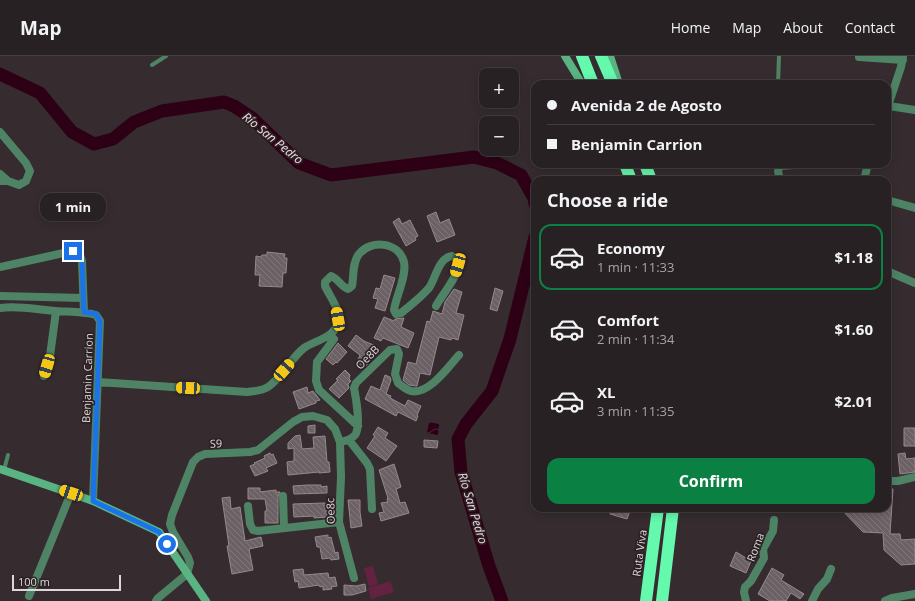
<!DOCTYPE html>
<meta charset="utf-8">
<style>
body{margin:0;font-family:"Open Sans",sans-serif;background:#30292b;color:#f1f3f6;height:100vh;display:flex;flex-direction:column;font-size:15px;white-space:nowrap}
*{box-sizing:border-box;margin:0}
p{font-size:13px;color:#a5a3a6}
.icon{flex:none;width:22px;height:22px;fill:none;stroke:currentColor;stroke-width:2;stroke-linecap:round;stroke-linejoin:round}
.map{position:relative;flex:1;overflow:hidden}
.sheet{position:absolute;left:531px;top:120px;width:360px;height:336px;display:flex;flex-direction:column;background:#282123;border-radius:12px;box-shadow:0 2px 10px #0003,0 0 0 1px #443e41}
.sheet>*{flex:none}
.top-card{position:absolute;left:531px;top:24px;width:360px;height:88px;border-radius:12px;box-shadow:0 2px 10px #0003,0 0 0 1px #443e41;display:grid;align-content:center;height:88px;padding:0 16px;background:#282123}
.fabs{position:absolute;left:479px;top:12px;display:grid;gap:8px}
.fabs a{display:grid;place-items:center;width:40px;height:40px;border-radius:8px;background:#282123;box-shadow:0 2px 10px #0003,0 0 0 1px #443e41;font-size:20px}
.scale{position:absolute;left:12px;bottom:10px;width:109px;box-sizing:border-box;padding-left:4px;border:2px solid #ded7d9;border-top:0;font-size:11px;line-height:14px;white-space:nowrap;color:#ded7d9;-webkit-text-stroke:3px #2c2226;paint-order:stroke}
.end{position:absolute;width:18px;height:18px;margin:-9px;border:5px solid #1a73e8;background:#fff;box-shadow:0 0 0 2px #fff}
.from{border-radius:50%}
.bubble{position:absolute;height:28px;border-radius:12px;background:#282123;box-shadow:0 2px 10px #0003,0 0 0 1px #443e41;font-size:13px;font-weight:700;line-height:28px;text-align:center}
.car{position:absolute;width:12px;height:24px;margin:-12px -6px;border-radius:5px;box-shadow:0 0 3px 1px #0007;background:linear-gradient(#f5c518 24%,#345 0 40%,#f5c518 0 76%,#345 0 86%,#f5c518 0)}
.top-card b{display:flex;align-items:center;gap:14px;height:38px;font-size:15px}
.top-card b+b{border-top:1px solid #443e41}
.top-card i{width:10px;height:10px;background:#f1f3f6}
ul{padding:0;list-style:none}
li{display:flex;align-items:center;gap:12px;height:66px;margin:0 8px 6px;padding:0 8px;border:2px solid transparent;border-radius:12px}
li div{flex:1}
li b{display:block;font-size:15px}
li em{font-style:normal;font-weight:700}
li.current{border-color:#0b8043}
li>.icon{width:36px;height:36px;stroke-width:1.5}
h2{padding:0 16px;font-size:18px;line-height:48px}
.action{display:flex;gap:8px;margin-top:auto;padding:8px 16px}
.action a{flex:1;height:46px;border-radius:12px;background:#0b8043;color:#fff;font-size:16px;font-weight:700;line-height:46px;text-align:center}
header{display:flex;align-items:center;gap:24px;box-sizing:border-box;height:56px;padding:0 20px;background:#282123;border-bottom:1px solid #443e41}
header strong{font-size:19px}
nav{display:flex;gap:22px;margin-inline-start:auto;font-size:14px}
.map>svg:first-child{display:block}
</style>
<header>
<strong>Map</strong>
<nav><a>Home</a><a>Map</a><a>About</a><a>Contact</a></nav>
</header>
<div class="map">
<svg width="915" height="545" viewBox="0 0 915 545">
<defs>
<pattern id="water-waves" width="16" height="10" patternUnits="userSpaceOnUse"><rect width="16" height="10" fill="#2d0016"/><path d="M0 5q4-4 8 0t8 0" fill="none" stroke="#4b2437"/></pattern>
<pattern id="building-back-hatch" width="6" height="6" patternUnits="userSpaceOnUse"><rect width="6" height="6" fill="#6c6165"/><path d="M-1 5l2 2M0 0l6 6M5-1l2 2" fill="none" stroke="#81777a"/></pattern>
</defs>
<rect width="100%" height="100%" fill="#362c2f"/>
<path fill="#632240" d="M373,510L378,528L369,531L364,512Z
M390,525L394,536L371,543L368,532Z"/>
<path fill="url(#water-waves)" d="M429,366L439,368L438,379L427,377Z"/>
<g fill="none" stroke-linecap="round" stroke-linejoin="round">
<path stroke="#2d0016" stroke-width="13" d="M0,18L40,37L72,76L94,88L113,83L134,66L162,55L224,46L234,50L252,62L299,107L331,119L474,101L497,107L521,119L534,142L535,148
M502,545L489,510L461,416L458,383L466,368L492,335L510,283L535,181"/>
</g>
<path fill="url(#building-back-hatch)" stroke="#95898d" d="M436,156L440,167L449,163L455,179L437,186L427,160Z
M399,162L402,168L410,164L418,180L415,182L416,184L406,190L393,166Z
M267,196L285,198L284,202H287L286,217H283L282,231L259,230L260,219H255L256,200L261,201L262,199H267Z
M384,219L395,222L385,255L375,252L378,243L373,242L376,232L380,233Z
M495,232L503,235L497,255L490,253Z
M454,233L462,236L456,257L464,259L458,284L452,282L451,284L439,281L430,319L420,317L417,330L409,329L403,324L408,306L416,308L427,265L430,266L433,255L442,258L445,246Z
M384,261L394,265L395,263L404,262L401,271L414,277L408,292L383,282L381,285L374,282Z
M356,279L364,285L376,290L370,306L363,312L356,309L360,299L348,290Z
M338,287L347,296L337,307L336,306L333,309L326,303Z
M345,314L350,319L349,323L351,325L348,328L349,332L339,342L329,333L338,324L336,323Z
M385,319L390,321L391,324L386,338L391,340L390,342L405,350L408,344L421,350L417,359L418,360L416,365L398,356L396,360L365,343L371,330L380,334Z
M307,331L308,337L313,335L320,344L316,345V347L299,353L293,336Z
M315,369V377H308V370Z
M378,371L388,377L385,382L397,390L386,405L367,392L375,380L373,379Z
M904,372H915V390H904Z
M300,379L302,393L314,392L313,381L325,380L327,406H329L330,416L319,417V416L288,419L287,406L294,405V392L288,393V387L295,380Z
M424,384L438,385L437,392L424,391Z
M270,397L271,399L273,398L277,407L266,412L268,415L255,420L250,410L255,408L254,407L265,402L264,400Z
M905,397L906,403L915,402V416L900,418L898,398Z
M394,408L401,431L396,433L400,447L405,446L409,457L381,465L379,457L384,456L381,447L388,446L387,443L388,442L379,414Z
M307,429H321V431L327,430V437L294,438L293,430Z
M248,432H260V436L276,434V436H280L278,440V467H265V455H267L265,443H248Z
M887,433H893L890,478H900L901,484L915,483V508L901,509L884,494L883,477L863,476L840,452H887Z
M230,441L231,453L240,451L245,485L261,481L263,490L249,493L253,514L232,518L227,490H229L222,442Z
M348,444H360V456L362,470L351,472Z
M325,447V455H328V461L314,462V460L294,461L293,448Z
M612,452H619L630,455L627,463L610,458Z
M328,479V482L331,481L335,497L338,496L339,503L331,504L330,502L322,503L320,491H317L315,481Z
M736,496L751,505L746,517L730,510Z
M772,512L784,519L781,524L804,538L800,543L791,537L786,545H770L758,538Z
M303,513L304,519L328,517L329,522L335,521L337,530L331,531L332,533L323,534V530L320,531L319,529L299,532L298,525L295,526L293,514Z
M365,528L366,535L352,539H344V529L356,530Z"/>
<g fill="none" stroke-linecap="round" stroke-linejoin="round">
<path stroke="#4e8465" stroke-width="4" d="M152,9L166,0
M778,28L779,0
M4,414L8,399"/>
<path stroke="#4e8465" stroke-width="8" d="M859,1L903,4
M889,50L915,54
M887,53L901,11L903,0
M0,76L26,107L30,115L26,125L19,129L8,125
M0,118L8,125H0
M780,124L778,115L780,110L807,108
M864,124L868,108
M887,144L915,152
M0,211L68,196H78L80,199L82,205L84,256
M887,215L915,227
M0,240L83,242
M0,252C19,249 37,254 56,255C69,256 82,255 96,259L100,265L93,445
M334,283L317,306L316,325L319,334L358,370
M44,320L50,300L56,255
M98,326L247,336C255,335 262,335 268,331C283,321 290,303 304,292C315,284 333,283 338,267C341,254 330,241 325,230V226L331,220C339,223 341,231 348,233L352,230C354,220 352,207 359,198C371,183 399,186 404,206C407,220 396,240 394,254L396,258L401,257C410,250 421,241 429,232C436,222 438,202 452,200C456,202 459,205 458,210C457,222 442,239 436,250
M349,384L367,407L370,413L372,453
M340,386C345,385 351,384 355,379C361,371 356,342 354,332L356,327L390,294L397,293L399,298L395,318L398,327C402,330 406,334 411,335C429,339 449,310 459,299
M887,425H898L915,421
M283,440L284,472
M248,450L250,468L253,474L258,475L339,466
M29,540L71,437
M156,545L158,542L187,518L190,507L188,501L173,476L170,468L172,459L193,406L198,401L205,398L250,396L258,394L293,366L302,361L313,360L327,364L335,373L340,386L341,421L339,466L354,522
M746,545L744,536L745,531L751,525L764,502L763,493L773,475L774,464
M812,545L818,533L827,523L831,513
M885,545L892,542L915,538"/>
<path stroke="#59b382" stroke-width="8" d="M565,0L582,28
M610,0L619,28
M0,413L93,445L159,476L206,545"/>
<path stroke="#64f9ad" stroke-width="12" d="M582,0L593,28
M601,0L613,28
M625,108L631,124
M645,108L651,124
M646,545L658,452
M662,545L673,452"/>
</g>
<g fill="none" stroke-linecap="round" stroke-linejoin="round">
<path stroke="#1a73e8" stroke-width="5" d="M73,195C79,197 80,199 82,205L84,256L96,258L100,265L93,445L159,476L167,488"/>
</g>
<g text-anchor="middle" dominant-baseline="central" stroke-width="3.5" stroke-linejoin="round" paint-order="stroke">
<g font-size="11" fill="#ded7d9" stroke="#2c2226">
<text transform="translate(367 301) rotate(-45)">Oe8B</text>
<text transform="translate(87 322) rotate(-88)">Benjamin Carrion</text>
<text transform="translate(216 387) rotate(-2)">S9</text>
<text transform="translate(330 455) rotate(-91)">Oe8c</text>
<text transform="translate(755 491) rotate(-69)">Roma</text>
<text transform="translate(639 497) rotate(-82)">Ruta Viva</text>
</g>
<g font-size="12" font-style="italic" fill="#f2dbe3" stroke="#2c2226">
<text transform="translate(273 82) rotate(39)">Río San Pedro</text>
<text transform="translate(473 452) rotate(73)">Río San Pedro</text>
</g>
</g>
</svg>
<div class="fabs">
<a>+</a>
<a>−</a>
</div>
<div class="scale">100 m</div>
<i class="end from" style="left:167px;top:488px"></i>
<i class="end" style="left:73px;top:195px"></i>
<div class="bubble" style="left:40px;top:137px;width:66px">1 min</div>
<i class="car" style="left:458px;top:209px;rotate:196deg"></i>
<i class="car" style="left:338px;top:263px;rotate:350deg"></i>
<i class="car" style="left:47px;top:310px;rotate:196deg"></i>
<i class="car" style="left:284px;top:314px;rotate:41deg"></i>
<i class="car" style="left:188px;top:332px;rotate:273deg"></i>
<i class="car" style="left:71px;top:437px;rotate:289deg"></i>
<div class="top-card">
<b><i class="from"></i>Avenida 2 de Agosto</b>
<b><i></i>Benjamin Carrion</b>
</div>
<section class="sheet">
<h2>Choose a ride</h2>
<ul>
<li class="current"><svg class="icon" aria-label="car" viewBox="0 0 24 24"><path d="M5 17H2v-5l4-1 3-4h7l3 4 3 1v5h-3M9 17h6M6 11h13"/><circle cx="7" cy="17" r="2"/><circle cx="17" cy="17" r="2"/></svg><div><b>Economy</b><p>1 min · 11:33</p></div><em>$1.18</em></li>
<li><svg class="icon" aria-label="car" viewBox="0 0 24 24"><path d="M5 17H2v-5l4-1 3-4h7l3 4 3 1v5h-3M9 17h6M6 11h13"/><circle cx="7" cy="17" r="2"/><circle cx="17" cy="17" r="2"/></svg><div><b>Comfort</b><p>2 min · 11:34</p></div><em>$1.60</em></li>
<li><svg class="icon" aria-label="car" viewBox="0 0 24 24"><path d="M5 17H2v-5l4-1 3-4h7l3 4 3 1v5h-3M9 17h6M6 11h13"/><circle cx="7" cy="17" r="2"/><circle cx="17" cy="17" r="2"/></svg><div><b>XL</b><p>3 min · 11:35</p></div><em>$2.01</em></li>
</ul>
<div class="action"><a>Confirm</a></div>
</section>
</div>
